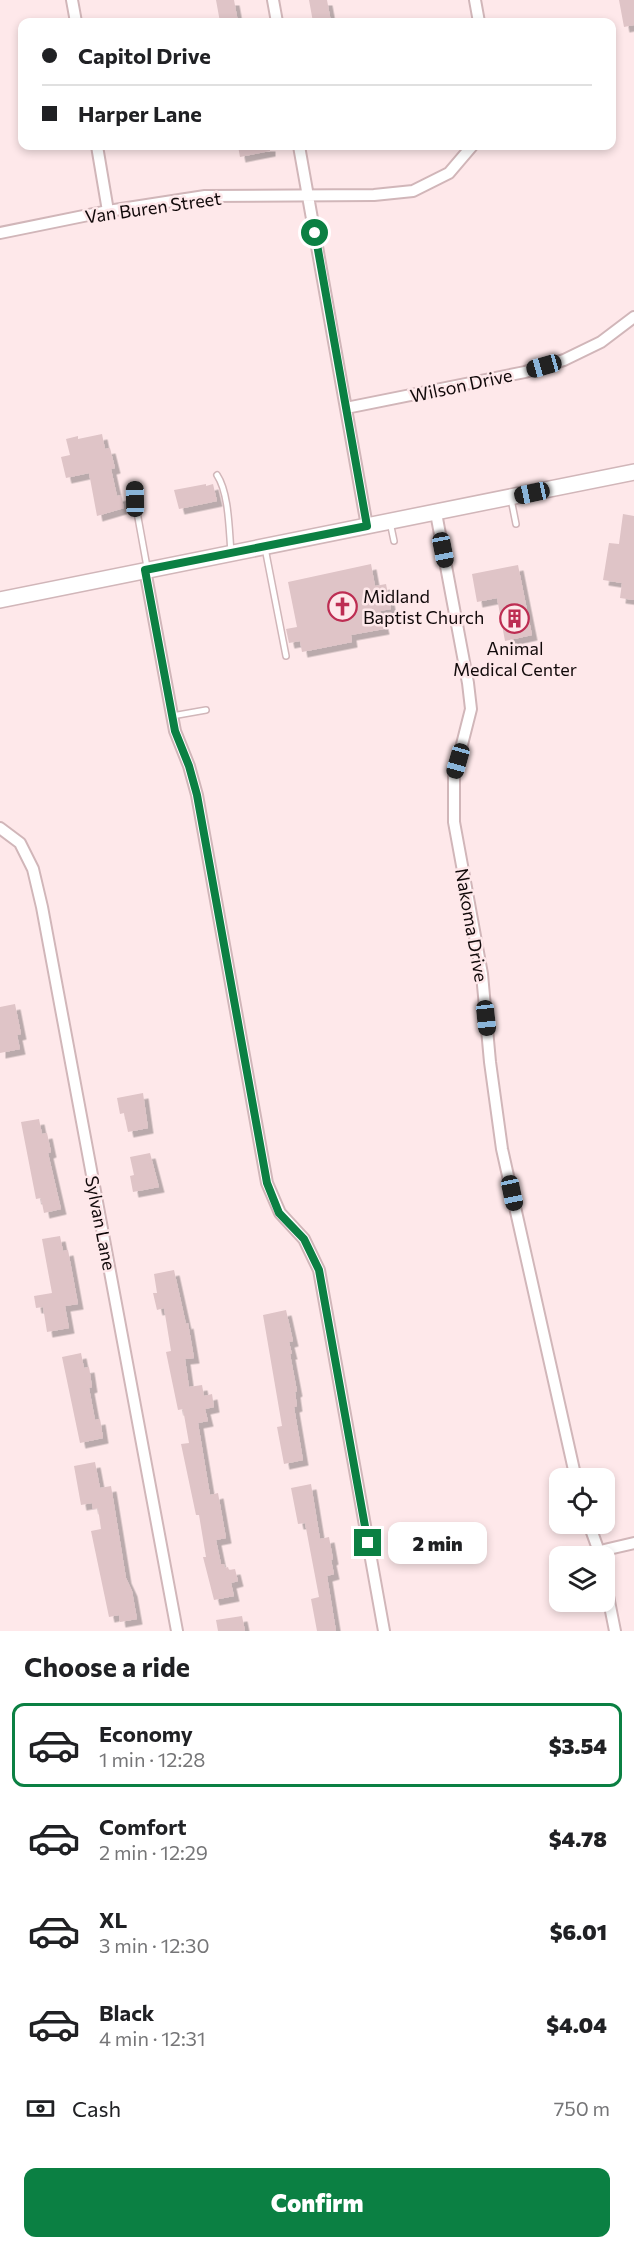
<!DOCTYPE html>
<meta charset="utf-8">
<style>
body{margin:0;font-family:Commissioner,sans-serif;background:#f6f6f6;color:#202124;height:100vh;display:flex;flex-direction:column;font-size:22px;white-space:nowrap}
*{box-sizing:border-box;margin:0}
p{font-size:20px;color:#757577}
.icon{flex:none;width:33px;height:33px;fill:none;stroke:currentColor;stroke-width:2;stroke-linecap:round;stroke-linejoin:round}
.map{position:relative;height:1631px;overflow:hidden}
.drawer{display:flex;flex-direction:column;background:#fff;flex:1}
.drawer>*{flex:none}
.hud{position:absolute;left:18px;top:18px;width:598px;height:132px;border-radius:12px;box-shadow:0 3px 9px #0003;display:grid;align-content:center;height:132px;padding:0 24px;background:#fff}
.buttons{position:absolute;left:549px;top:1468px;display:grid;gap:12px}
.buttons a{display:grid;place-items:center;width:66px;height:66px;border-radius:12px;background:#fff;box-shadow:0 3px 9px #0003;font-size:30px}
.end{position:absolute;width:27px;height:27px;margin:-14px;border:8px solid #0b8043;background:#fff;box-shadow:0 0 0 3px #fff}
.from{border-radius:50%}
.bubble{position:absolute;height:42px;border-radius:12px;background:#fff;box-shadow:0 3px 9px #0003;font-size:20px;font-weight:800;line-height:42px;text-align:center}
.car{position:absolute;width:18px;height:36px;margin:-18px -9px;border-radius:8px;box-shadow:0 0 4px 2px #0007;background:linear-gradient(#222 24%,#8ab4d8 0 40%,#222 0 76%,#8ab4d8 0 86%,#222 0)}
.hud b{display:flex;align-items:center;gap:21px;height:57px;font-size:22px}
.hud b+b{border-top:2px solid #e0e0e0}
.hud i{width:15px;height:15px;background:#202124}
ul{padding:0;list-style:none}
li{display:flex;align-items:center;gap:18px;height:84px;margin:0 12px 9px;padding:0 12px;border:3px solid transparent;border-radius:12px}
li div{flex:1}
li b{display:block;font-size:22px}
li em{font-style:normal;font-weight:800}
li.current{border-color:#0b8043}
li>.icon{width:54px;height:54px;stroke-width:1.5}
h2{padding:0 24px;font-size:27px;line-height:72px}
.pay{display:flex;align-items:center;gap:15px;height:66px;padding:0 24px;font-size:22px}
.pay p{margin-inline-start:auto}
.action{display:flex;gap:12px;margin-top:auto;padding:12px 24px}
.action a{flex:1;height:69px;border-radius:12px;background:#0b8043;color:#fff;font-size:24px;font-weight:800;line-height:69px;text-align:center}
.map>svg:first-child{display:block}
</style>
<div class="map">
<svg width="634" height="1631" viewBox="0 0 634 1631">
<defs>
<filter id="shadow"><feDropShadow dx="5.5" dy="5.5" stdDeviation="0" flood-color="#0004"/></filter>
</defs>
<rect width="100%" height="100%" fill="#fee8ea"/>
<path fill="#dfc4c7" filter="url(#shadow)" d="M216,0H234L238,22H220Z
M309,0H327L331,22H313Z
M619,0H634V25L624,27Z
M238,146H270V151L240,157Z
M102,434L105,449L110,448L115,468L111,469L117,496L121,495L124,508L97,516L89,473L66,478L61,457L70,455L66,439L78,436V439Z
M206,484V486L213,484L217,501L179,509L174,490Z
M623,514L634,516V600L620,598L622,583L603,580L609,543L619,544Z
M371,564L375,586L386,584L391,609L380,611L384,629L351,635L352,642L302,652L300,641L289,643L286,629L297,627L288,582Z
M518,565L532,635L505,641L497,598L477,602L472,574Z
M15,1004L21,1034L17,1035L20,1049L0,1053V1007Z
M143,1093L148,1128L128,1132L124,1113L120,1114L117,1098Z
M39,1119L42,1134L47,1133L51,1152L48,1153L61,1209L44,1213L41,1198L36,1199L21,1122Z
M150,1153L159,1187L133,1192L130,1176L134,1175L130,1157Z
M60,1236L63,1251L68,1250L78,1304L65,1306L69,1328L47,1332L43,1307L36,1308L34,1296L52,1293L42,1239Z
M174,1270L186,1324L188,1323L194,1358L185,1359L189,1387L202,1385L204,1396L212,1394L214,1407L205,1409L208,1421L198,1423L210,1495L218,1493L226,1538L216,1540L221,1564H224L225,1568L228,1567L229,1570L235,1569L238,1581L231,1583L234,1596L214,1600L203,1557H206L199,1515H196L181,1444L189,1443L183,1409L178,1410L166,1352L171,1351L164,1308L157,1310L153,1293H157L154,1274Z
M286,1310L293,1341L289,1342L292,1354H290L297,1391L295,1392L297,1406L294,1407L303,1460L284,1464L277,1427L282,1426L263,1315Z
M81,1353L84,1368L89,1367L92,1387L89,1388L95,1420L100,1419L103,1438L80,1443L62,1357Z
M95,1462L100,1488L111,1486L126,1578L132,1591L137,1619L120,1622L119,1615L109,1617L91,1531L101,1529L98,1508L93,1509L92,1503L81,1505L74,1466Z
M311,1484L320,1539L329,1537L333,1559L331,1560L334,1574L327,1576L336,1631H317L311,1599L319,1597L305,1523L298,1524L291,1488Z
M242,1616L245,1631H218L216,1620Z"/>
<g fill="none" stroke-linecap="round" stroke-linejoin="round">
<defs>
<path id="lane" d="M217,475C229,493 229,530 231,552
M135,486L137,512L147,567
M511,499L516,524
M390,522L394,541
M265,548L286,656
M172,716L206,710"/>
<path id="street" d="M72,0L76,22
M273,0L277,22
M475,0L479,22
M97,146L108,211
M299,146L367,526
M0,233L108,211L205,196L374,195L413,191L449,173L472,146
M346,408L525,372L564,360L601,342L634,317
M436,513L468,683L471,709L454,776V822L482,974L490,1062L502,1149L576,1479
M145,570L175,731L189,766L197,795L267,1183L280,1213L304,1239L319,1270L384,1631
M0,828L20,843L33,869L42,907L177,1631
M589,1524L601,1557
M600,1551L634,1543
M604,1576L615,1631"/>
<path id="secondary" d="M0,600L634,472"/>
</defs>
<use href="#lane" stroke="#d1b6b9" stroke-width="8"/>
<use href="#street" stroke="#d1b6b9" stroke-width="14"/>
<use href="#secondary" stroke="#d1b6b9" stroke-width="18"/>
<use href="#lane" stroke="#fff" stroke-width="5"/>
<use href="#street" stroke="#fff" stroke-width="10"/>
<use href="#secondary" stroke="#fff" stroke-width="15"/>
</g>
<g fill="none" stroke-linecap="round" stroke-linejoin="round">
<path stroke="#0b8043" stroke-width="8" d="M315,233L367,526L145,570L175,731L189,766L197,795L267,1183L279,1213L304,1239L319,1270L368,1543"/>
</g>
<defs>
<symbol id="church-ring" viewBox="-11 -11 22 22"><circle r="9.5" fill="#fee8ea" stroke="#bd2d52" stroke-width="1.5"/><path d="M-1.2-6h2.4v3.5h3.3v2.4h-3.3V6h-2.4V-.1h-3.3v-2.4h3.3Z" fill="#bd2d52"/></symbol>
<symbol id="building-ring" viewBox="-11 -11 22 22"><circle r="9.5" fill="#fee8ea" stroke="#bd2d52" stroke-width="1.5"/><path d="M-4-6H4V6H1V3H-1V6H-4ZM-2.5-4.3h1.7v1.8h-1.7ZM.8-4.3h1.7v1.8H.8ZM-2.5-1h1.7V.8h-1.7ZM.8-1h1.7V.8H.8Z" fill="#bd2d52"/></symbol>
</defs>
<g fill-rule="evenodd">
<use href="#church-ring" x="326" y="590" width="33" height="33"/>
<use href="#building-ring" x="498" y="602" width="33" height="33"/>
</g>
<g text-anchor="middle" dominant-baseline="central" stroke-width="5" stroke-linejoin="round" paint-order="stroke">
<g font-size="18" fill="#11090a" stroke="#fee8ea">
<text transform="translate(153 207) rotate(-8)">Van Buren Street</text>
<text transform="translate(461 385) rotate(-12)">Wilson Drive</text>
<text transform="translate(472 925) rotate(80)">Nakoma Drive</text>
<text transform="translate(101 1223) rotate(79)">Sylvan Lane</text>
</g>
<g font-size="18" fill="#11090a" stroke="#fee8ea" text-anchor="start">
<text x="363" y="596">Midland<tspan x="363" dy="21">Baptist Church</tspan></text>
<text x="515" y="648" text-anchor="middle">Animal<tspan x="515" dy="21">Medical Center</tspan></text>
</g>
</g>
</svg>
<div class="buttons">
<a><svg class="icon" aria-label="locate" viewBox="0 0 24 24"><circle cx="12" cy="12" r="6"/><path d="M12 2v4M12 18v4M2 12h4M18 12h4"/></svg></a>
<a><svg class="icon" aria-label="layers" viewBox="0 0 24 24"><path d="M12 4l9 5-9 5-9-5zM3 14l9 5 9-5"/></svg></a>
</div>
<i class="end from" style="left:315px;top:233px"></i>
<i class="end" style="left:368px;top:1543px"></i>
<div class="bubble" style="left:388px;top:1522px;width:99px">2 min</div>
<i class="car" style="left:544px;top:366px;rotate:254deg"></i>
<i class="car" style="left:532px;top:493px;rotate:258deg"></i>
<i class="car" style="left:135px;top:499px;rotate:359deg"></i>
<i class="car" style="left:443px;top:550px;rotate:169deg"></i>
<i class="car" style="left:458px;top:761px;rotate:196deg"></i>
<i class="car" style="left:486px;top:1018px;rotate:174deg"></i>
<i class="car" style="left:512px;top:1193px;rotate:168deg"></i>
<div class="hud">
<b><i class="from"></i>Capitol Drive</b>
<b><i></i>Harper Lane</b>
</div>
</div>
<section class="drawer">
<h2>Choose a ride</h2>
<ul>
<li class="current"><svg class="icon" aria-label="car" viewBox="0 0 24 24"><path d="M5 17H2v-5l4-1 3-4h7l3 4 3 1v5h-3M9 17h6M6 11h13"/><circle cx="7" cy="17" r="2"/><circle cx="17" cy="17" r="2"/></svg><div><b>Economy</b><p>1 min · 12:28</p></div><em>$3.54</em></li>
<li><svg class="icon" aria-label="car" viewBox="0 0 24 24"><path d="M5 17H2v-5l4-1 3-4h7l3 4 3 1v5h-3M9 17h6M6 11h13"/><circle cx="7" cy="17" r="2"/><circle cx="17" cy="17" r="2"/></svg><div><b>Comfort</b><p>2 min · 12:29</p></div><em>$4.78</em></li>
<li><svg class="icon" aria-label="car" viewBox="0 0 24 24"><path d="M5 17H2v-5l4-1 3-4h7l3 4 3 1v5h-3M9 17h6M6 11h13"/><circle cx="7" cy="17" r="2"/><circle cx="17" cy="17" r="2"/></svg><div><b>XL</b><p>3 min · 12:30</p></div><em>$6.01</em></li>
<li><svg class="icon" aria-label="car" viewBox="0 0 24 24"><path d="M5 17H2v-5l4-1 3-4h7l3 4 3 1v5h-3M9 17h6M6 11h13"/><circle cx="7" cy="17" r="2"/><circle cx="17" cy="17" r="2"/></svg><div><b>Black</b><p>4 min · 12:31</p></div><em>$4.04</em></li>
</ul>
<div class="pay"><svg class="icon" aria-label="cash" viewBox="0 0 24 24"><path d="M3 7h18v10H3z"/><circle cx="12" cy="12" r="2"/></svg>Cash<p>750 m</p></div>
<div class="action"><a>Confirm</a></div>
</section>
